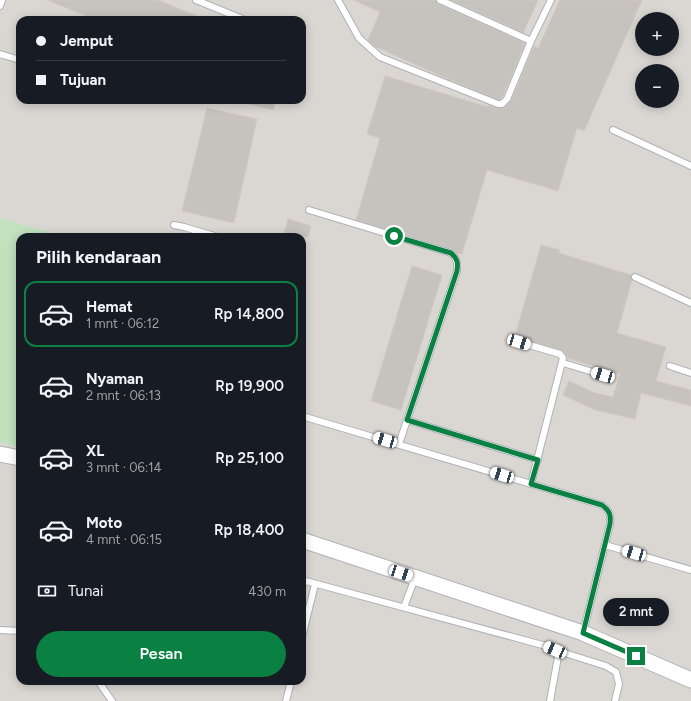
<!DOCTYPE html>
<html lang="id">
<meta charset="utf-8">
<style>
body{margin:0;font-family:Figtree,sans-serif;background:#20242c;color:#f1f3f6;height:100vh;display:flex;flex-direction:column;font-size:15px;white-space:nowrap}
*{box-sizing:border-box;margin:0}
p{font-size:13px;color:#9ea1a6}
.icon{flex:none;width:22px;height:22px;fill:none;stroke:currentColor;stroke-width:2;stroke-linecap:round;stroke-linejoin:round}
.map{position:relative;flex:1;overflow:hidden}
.sheet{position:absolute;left:16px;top:233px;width:290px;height:452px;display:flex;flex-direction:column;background:#171b24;border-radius:12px;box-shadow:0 2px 10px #0003}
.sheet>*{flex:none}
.hud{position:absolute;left:16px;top:16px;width:290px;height:88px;border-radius:12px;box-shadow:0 2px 10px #0003;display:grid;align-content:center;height:88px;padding:0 20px;background:#171b24}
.buttons{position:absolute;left:635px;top:12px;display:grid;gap:8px}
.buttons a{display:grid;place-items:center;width:44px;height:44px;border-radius:50%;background:#171b24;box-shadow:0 2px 10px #0003;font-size:20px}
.end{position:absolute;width:18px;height:18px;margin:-9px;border:5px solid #0b8043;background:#fff;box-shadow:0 0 0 2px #fff}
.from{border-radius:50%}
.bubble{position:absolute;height:28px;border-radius:14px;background:#171b24;box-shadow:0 2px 10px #0003;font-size:13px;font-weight:600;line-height:28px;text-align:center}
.car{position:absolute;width:12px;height:24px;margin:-12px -6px;border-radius:5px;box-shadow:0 0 3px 1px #0007;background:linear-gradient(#fff 24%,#345 0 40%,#fff 0 76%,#345 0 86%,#fff 0)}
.hud b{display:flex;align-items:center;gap:14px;height:38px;font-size:15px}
.hud b+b{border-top:1px solid #363941}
.hud i{width:10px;height:10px;background:#f1f3f6}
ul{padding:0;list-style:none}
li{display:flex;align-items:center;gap:12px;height:66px;margin:0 8px 6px;padding:0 12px;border:2px solid transparent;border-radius:12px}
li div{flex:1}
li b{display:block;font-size:15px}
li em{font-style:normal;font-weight:600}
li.on{border-color:#0b8043}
li>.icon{width:36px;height:36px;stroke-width:1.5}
h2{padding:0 20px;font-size:18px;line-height:48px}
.pay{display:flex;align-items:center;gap:10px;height:44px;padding:0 20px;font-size:15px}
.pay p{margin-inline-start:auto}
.action{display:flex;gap:8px;margin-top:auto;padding:8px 20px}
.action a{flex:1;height:46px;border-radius:24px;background:#0b8043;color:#fff;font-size:16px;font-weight:600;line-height:46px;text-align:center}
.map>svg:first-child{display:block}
</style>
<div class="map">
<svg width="691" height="701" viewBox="0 0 691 701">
<rect width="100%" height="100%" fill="#ebe8e1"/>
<path fill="#dad7d3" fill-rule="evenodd" d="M0,0H691V701H0V443L20,447V681H302V237H68L0,218ZM642,19H672V49H642ZM20,20H302V100H20ZM642,71H672V101H642Z"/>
<path fill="#c1e1bf" d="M0,218L68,237H20V447L0,443Z"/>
<path fill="#c6c3be" stroke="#cfc9c0" d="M47,0H158L207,20H96Z
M353,0H436L438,4L525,43L503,96L499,100L446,78L376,47L368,40L380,12Z
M451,0H538L523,33Z
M560,0H642L584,131L577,128L558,191L487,170L462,254L457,253L452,249L356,220L380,138L367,134L385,76L488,107V105L497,108H504L511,101L534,46L538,48Z
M246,100H276L273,110L245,103Z
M207,108L257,119L234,223L182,211Z
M288,219L311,226L308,237H283Z
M541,245L560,250L559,253L631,275L632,280L617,333L666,347L656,381L691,390V406L641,393L635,419L595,410L563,395L569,381L595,393L613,397L620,374L567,358V355L561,350L520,338L514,340Z
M412,266L442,275L401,410L371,401Z"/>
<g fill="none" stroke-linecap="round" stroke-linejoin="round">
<defs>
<path id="service" d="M196,0L245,20
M338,0L359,38L380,57L498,104H502L507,99L531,41L551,0
M440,0L531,41
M0,6L2,0
M0,54L20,60
M613,130L691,166
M309,210L451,253C458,259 457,263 457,271L399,444
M174,225L184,227L218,237
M635,277L691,303
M519,342L560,354L563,358L531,484
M563,363L603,375
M670,366L691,373
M302,416L602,505C610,511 611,515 610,524L583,633
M407,420L538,460
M605,545L691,570
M302,580L546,646L555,650L558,657L550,701
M404,607L415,578
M0,630L20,631
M302,637L315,584
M555,650L606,666L616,672L619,684L615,701
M98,681L112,701
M286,701L291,681"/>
<path id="tertiary" d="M0,454L20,458
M302,540L583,633L691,680"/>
</defs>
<use href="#service" stroke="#aeb2b6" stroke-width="8"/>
<use href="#tertiary" stroke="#aeb2b6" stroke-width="17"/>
<use href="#service" stroke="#fff" stroke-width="6"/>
<use href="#tertiary" stroke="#fff" stroke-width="15"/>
</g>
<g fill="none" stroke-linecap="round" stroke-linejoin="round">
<path stroke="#0b8043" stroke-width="5" d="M394,236L451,253C458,259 458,263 457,271L407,420L538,460L531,484L602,505C610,511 611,515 610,524L583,633L636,656"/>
</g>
</svg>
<div class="buttons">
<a>+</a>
<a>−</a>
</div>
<i class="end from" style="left:394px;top:236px"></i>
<i class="end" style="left:636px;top:656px"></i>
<div class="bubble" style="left:603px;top:598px;width:66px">2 mnt</div>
<i class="car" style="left:519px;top:342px;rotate:107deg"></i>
<i class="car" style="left:603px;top:375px;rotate:287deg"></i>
<i class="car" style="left:385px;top:440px;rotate:286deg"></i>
<i class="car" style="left:502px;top:475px;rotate:287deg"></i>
<i class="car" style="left:634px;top:553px;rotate:286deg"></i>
<i class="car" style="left:401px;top:573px;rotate:108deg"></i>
<i class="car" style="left:555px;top:650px;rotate:293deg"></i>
<div class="hud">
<b><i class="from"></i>Jemput</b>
<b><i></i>Tujuan</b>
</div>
<section class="sheet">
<h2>Pilih kendaraan</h2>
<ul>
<li class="on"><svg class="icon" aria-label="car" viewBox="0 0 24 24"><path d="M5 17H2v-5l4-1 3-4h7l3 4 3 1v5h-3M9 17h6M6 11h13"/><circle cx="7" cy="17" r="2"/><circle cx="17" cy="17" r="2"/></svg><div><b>Hemat</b><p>1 mnt · 06:12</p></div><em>Rp 14,800</em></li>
<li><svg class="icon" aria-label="car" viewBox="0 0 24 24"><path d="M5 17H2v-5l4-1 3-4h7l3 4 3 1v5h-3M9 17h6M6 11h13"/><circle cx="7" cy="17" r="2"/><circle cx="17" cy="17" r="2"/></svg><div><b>Nyaman</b><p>2 mnt · 06:13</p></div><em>Rp 19,900</em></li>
<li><svg class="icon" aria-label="car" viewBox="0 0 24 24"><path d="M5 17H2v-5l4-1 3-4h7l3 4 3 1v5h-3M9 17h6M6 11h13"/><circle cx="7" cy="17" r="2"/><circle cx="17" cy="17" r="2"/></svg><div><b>XL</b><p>3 mnt · 06:14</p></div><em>Rp 25,100</em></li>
<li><svg class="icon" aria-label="car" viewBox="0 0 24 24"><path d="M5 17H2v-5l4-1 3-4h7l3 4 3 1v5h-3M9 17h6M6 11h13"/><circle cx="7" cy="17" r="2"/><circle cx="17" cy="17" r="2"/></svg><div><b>Moto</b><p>4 mnt · 06:15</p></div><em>Rp 18,400</em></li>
</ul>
<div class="pay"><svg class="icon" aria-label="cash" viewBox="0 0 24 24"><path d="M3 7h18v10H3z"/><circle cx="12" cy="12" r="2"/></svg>Tunai<p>430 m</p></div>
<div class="action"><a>Pesan</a></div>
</section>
</div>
